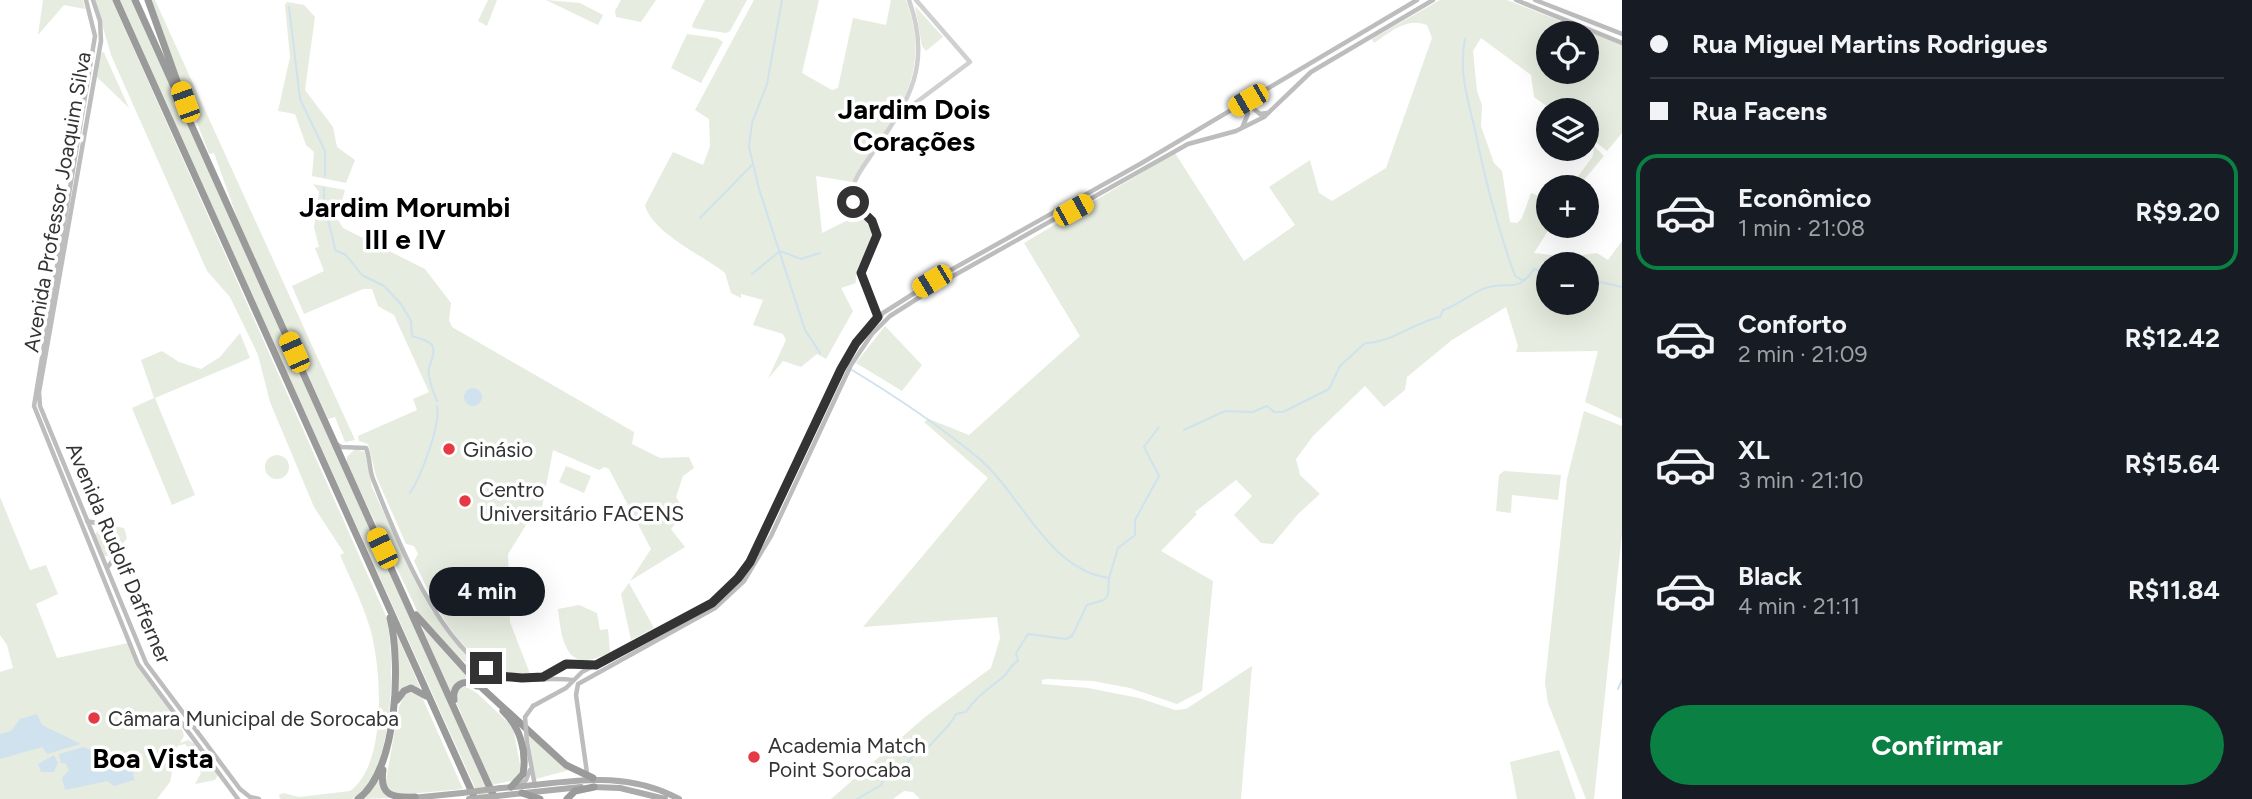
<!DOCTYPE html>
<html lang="pt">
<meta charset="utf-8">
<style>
body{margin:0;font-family:Figtree,sans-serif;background:#20242c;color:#f1f3f6;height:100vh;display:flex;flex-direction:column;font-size:26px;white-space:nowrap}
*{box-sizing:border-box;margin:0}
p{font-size:23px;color:#9ea1a6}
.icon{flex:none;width:38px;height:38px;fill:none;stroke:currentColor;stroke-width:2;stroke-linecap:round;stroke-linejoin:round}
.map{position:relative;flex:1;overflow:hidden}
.sheet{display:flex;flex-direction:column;background:#171b24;width:630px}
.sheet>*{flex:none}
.hud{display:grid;align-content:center;height:154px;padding:0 28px;background:#171b24}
.controls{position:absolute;left:1536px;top:21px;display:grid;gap:14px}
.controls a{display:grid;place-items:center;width:63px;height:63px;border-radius:50%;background:#171b24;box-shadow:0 7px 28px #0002;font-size:35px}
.end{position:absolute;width:32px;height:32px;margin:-16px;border:9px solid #333;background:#fff;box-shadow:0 0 0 4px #fff}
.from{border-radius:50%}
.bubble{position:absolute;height:49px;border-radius:24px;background:#171b24;box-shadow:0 7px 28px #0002;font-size:23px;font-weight:700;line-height:49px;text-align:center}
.car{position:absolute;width:21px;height:42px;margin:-21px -10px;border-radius:9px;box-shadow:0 0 5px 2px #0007;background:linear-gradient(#f5c518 24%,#345 0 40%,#f5c518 0 76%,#345 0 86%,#f5c518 0)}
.hud b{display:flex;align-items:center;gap:24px;height:66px;font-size:26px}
.hud b+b{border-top:2px solid #363941}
.hud i{width:18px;height:18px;background:#f1f3f6}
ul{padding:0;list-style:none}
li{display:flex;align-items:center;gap:21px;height:116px;margin:0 14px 10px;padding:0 14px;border:4px solid transparent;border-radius:21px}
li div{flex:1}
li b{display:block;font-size:26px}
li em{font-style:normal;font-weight:700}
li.active{border-color:#0b8043}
li>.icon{width:63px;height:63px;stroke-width:1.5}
.primary-button{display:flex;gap:14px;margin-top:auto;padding:14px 28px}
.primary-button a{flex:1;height:80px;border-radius:42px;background:#0b8043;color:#fff;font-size:28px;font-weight:700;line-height:80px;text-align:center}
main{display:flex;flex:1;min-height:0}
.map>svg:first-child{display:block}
</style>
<main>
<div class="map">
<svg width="1622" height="799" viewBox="0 0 1622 799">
<rect width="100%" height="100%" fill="#fff"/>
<path fill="#e6ecdf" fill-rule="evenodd" d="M43,0H83L85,9L64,5L38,35Z
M95,0H112L386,616C396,658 395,776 352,799H280L279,795L283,793L299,797L350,791C388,764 382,665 369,625C362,602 350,578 340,555L344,553L314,507L270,402L258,355L230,297L207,271L111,55Z
M119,0H132L492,799H480Z
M150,0H155L355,440L345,442L335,417L328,419L239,223L214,153L209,154Z
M488,0H497L487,26L478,21Z
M546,0L580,3L603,15L598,25Z
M621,0H656L641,22L616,17L615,11Z
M705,0H747L730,31L726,33L693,28L692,25Z
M754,0H819L802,73L832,90L838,88L853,18L886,25L891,0H906C935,76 892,121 853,182L816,176L822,233L860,214L872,229C874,250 853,263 856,283L841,288L853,311L826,359L817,354L801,367L783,361L768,379L786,340L783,334L753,325L763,300L741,294V298L731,293L725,273C704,256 652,233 645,205L673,152L703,165L710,146L709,119L695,110Z
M1440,0H1507L1622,45V133L1607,151L1587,135V110H1552L1534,97L1531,75L1481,38L1473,51L1477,91L1482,105L1481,126L1494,163L1502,171L1510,222L1517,223L1522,218L1531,193L1549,200L1551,226L1534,253L1567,257L1597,253L1608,260L1622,241V419L1585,402L1598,351L1516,352L1518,346L1506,307L1452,340L1407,377L1405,390L1384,407L1365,386L1313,436L1296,459L1300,475L1320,494L1298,514L1273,544L1261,543L1234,515L1252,496L1236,480L1195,512L1197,514L1161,551L1213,581L1202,691L1177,704L1130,688L1093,681L1047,679L1042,680V684L1088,688L1139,698L1175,710L1186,709L1252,666L1241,799H920L913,792L904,791L893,799H831L925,717L991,668L1000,638L997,617L863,627L988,478L924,422L929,419L969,435L1080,336L1024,243L1175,153L1244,261L1295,225L1269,187L1310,160L1319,193L1332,201L1386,168L1432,38L1427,25C1406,17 1391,32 1374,43L1372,39ZM1549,33H1587V72H1549ZM1549,264H1587V303H1549Z
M287,2L304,5L315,17L305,90L333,127L337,147L355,160L346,183L312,176L314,152L306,145L295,114L278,111L290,57L285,5Z
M915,6L943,37L926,51L922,46Z
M687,34L717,38L723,42L701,83L671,68Z
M104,52L105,55L129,108L96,76L100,53Z
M1594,146L1604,156L1578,187H1570L1593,156Z
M313,184L345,190L337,218L343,228L425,269L451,303L449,320L452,327L634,432L632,444L660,458L689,457L694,468L683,476L676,497L685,511L671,529L685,547L630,581L651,549L609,469L605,467L599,470L553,450L542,507L531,517L508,554L510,622L530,674C467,677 437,610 414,561L418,554L414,546L406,544L376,476L368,444L359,441L358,436L417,410L413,399L429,392L394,315L378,306L372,289H363L304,314L292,286L324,271L315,248L319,247L314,227L319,192Z
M885,326L922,365L902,391L856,363Z
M240,333L250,358L155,398L195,495L172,505L132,408L154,398L141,360L162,351L179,362L201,369L220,357Z
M1584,411L1622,426V533L1594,799H1586L1548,703L1545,683L1567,479Z
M355,449L365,452L372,487L415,581L431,610L486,670L512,680L496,687L436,639L421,619L347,463V457Z
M78,451L85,470L76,474L68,455Z
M265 467a12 12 0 1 1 24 0a12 12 0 1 1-24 0Z
M566,466L591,476L584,493L559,482Z
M1504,471L1561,475L1558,500L1512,495L1511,513L1496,511L1499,475Z
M0,497L30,570L46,565L58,594L36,604L57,658L128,643L143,673L181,726L184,736L180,743L188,740L195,744L218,775L215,780L195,784L201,773L197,763L202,762L185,744L177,746L170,782L157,799H0V672L13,668L7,645L0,635Z
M109,525L124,528L127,538L116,553L103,557L94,536L100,528Z
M629,583L654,628L631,640L621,594Z
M579,605L597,613L600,630L608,629L610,652C568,675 562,646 558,609Z
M395,629L421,690L408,687L396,698L399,660Z
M423,630V629L476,682L453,687L450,692Z
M465,686L477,693L513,727L521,770L515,780L492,785L457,704V691Z
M410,692L422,697L463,789L397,795L385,786L399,707L404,696Z
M528,732L569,770L536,779Z
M1559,750L1576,799H1517L1510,762Z
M380,773L392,798L360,799Z"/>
<path fill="#cfe2ee" d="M464 397a9 9 0 1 1 18 0a9 9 0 1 1-18 0Z
M37,714L42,725L81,744L47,754L42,747L0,759V734L11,731L20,719Z
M84,747L133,771L134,780L114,786L107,781L65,790L62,778L69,770L66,764L61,763L59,754Z
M54,755L58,763L54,772H41L38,764Z"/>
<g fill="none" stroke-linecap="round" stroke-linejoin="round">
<path stroke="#cfe2ee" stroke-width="2" d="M782,0L767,84L752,123L749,147L759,189L805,330L820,353
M289,7L300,99L325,151V176
M1465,39C1458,74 1469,102 1476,135C1486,184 1498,229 1515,276L1524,281
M324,188C322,210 332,228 335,250L346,255L362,275L384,286L401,304L411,321L412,336C436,343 437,345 429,368C427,374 434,395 437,401
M700,218L753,164
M752,274L780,251L801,259L820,253
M1587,279L1622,287
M852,370C895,396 938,425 976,456C1021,492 1046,569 1109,578
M1184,430L1225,411L1253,412L1267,406L1274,412H1283L1329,389L1340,366L1365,343C1392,343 1414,322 1440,317L1443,310C1460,305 1472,291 1489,287C1510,281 1517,294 1534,269L1549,273
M410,493C421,476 441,425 437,406
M1618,689L1622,680
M857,799L881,785L887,774L901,771L914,754L924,753C934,738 948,730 956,714L966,712C975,697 990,688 1003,677C1009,672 1010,665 1018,661L1016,653L1028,634L1066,639L1072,636L1087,605L1104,600L1108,595L1109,578L1118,548L1135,535V520L1159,476L1144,447L1159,427"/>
<path stroke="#d0d0d0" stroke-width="4.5" d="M902,113L970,62L916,0
M878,317L861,273L877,235C872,217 856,211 851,195C853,179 865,164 874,151C910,100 932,64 909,0"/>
<path stroke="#bdbdbd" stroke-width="4.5" d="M86,0L95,36L34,406L138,664L238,799
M93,0L100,21L101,41L39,392L40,406L146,663L240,789L250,797L259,799
M1516,0L1622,43
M1535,0L1622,34
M1258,95L1253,104L1254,109L1260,114L1267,113
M1234,109H1244L1248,114L1242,128
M336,444L341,447L366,448C370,457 369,469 373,479C395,535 440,650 498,675C520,684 549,676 573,680
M87,521L100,524
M107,568L116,556
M547,676L567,664L591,666
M533,706L566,688L582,672L712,603L738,578L770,522L848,356L883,313L949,271L1140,164L1417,0
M527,742L535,786
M587,773L576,695L578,684L715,608L744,581L771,536L851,365L872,334L890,316L953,276L1188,144L1236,131L1264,117L1311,72L1433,0
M520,785L526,780L530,770"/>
<path stroke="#ababab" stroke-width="6" d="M592,787L620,788L665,799
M501,788C563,784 620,767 679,799
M506,795L581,787
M412,798L462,793"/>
<path stroke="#9a9a9a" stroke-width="7" d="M116,0L475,799
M135,0L495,799
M148,0L186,106
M416,615L482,688L566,765L593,778
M397,700L404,691L411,688L426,696
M454,700C452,685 464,678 477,686
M503,711C520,727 527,751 523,774L511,787
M383,770C379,796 393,798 415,797
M522,793L540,799
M358,799C398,770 401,662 390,618
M567,799L575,791L594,787"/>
<path stroke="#bdbdbd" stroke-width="4.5" d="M527,742L525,717L533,706"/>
<path stroke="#ababab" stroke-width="6" d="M462,793L501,788
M469,799L506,795"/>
</g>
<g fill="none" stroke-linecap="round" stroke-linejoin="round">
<path stroke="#333" stroke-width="9" d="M486,668L500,676L522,678L543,677L566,664L596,665L712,603L738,578L750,562L841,369L856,343L878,317L861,273L877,235L872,221L853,202"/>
</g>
<g fill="#e63946" stroke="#fff" stroke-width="2.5">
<circle cx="449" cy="449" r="7"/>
<circle cx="465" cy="501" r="7"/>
<circle cx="94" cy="718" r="7"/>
<circle cx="754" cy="757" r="7"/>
</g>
<g text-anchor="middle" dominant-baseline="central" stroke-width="7" stroke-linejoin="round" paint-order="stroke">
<g font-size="21" fill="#333" stroke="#fff">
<text transform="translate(57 202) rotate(-80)">Avenida Professor Joaquim Silva</text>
<text transform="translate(119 553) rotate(67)">Avenida Rudolf Dafferner</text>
</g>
<g font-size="21" fill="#333" stroke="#fff" text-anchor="start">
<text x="463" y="449">Ginásio</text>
<text x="479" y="489">Centro<tspan x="479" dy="24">Universitário FACENS</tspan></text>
<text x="108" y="718">Câmara Municipal de Sorocaba</text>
<text x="768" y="745">Academia Match<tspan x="768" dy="24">Point Sorocaba</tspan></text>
</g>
<g font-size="28" font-weight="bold" fill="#000" stroke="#fff">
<text x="914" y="109">Jardim Dois<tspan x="914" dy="32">Corações</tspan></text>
<text x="405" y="207">Jardim Morumbi<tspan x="405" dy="32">III e IV</tspan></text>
<text x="153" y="758">Boa Vista</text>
</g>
</g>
</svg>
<div class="controls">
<a><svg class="icon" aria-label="locate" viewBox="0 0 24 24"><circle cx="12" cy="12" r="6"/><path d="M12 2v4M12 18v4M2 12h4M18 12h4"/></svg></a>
<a><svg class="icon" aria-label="layers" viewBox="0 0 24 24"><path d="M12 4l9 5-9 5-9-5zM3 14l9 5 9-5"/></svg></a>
<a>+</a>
<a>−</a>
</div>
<i class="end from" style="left:853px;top:202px"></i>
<i class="end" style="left:486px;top:668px"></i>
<div class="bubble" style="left:429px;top:567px;width:116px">4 min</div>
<i class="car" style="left:1248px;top:100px;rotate:240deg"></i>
<i class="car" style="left:185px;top:102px;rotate:340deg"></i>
<i class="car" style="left:1073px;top:210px;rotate:61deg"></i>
<i class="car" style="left:932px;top:281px;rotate:239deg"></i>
<i class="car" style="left:294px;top:352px;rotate:336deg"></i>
<i class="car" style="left:382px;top:548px;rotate:335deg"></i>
</div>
<section class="sheet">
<div class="hud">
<b><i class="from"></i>Rua Miguel Martins Rodrigues</b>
<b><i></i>Rua Facens</b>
</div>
<ul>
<li class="active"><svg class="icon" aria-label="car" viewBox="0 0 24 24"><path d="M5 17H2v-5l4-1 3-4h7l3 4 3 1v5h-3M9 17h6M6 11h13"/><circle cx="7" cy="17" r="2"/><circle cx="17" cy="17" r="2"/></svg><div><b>Econômico</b><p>1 min · 21:08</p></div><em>R$9.20</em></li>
<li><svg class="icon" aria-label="car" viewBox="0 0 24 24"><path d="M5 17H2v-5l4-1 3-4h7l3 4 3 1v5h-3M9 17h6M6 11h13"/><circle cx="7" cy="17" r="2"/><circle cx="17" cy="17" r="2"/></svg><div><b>Conforto</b><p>2 min · 21:09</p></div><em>R$12.42</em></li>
<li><svg class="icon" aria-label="car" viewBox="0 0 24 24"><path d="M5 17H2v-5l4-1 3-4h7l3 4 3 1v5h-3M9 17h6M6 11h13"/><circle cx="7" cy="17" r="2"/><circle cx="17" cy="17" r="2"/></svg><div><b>XL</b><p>3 min · 21:10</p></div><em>R$15.64</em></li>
<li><svg class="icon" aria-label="car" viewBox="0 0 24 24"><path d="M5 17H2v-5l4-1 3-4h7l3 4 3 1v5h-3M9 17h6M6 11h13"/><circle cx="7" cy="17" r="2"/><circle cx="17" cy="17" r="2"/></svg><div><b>Black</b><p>4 min · 21:11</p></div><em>R$11.84</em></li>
</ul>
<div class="primary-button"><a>Confirmar</a></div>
</section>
</main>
